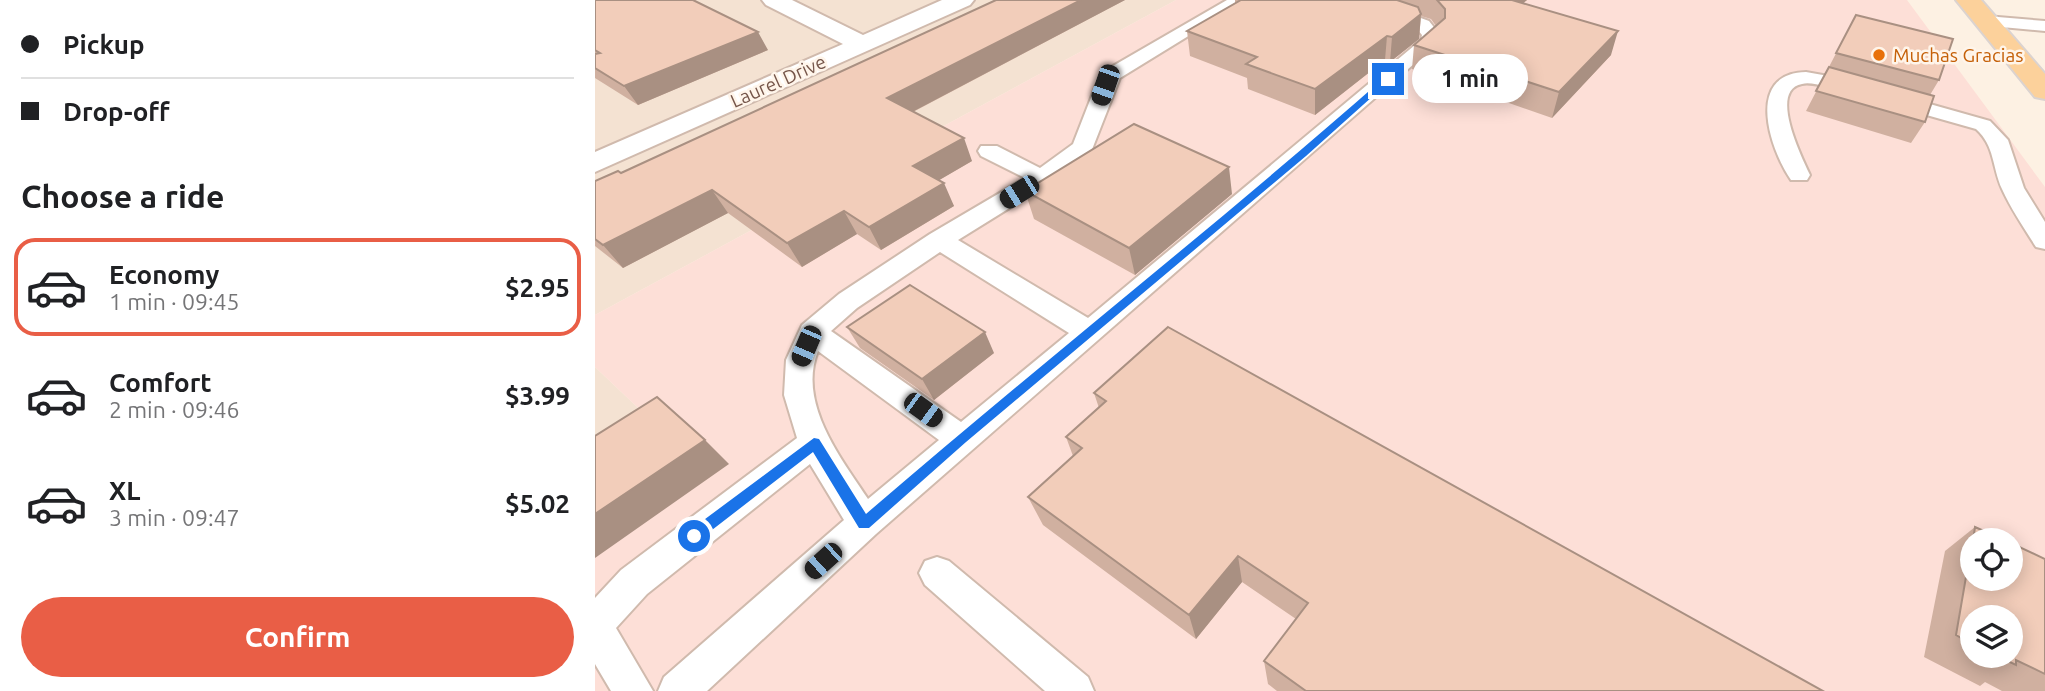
<!DOCTYPE html>
<meta charset="utf-8">
<style>
body{margin:0;font-family:Ubuntu,sans-serif;background:#f2f2f2;color:#202124;height:100vh;display:flex;flex-direction:column;font-size:26px;white-space:nowrap}
*{box-sizing:border-box;margin:0}
p{font-size:23px;color:#757577}
.icon{flex:none;width:38px;height:38px;fill:none;stroke:currentColor;stroke-width:2;stroke-linecap:round;stroke-linejoin:round}
.map{position:relative;flex:1;overflow:hidden}
.details{display:flex;flex-direction:column;background:#fff;width:595px}
.details>*{flex:none}
.banner{display:grid;align-content:center;height:154px;padding:0 21px;background:#fff}
.tools{position:absolute;left:1365px;top:528px;display:grid;gap:14px}
.tools a{display:grid;place-items:center;width:63px;height:63px;border-radius:50%;background:#fff;box-shadow:0 4px 18px #0003;font-size:35px}
.end{position:absolute;width:32px;height:32px;margin:-16px;border:9px solid #1a73e8;background:#fff;box-shadow:0 0 0 4px #fff}
.from{border-radius:50%}
.bubble{position:absolute;height:49px;border-radius:24px;background:#fff;box-shadow:0 4px 18px #0003;font-size:23px;font-weight:600;line-height:49px;text-align:center}
.car{position:absolute;width:21px;height:42px;margin:-21px -10px;border-radius:9px;box-shadow:0 0 5px 2px #0007;background:linear-gradient(#222 24%,#8ab4d8 0 40%,#222 0 76%,#8ab4d8 0 86%,#222 0)}
.banner b{display:flex;align-items:center;gap:24px;height:66px;font-size:26px}
.banner b+b{border-top:2px solid #e0e0e0}
.banner i{width:18px;height:18px;background:#202124}
ul{padding:0;list-style:none}
li{display:flex;align-items:center;gap:21px;height:98px;margin:0 14px 10px;padding:0 7px;border:4px solid transparent;border-radius:21px}
li div{flex:1}
li b{display:block;font-size:26px}
li em{font-style:normal;font-weight:600}
li.on{border-color:#e95e46}
li>.icon{width:63px;height:63px;stroke-width:1.5}
h2{padding:0 21px;font-size:32px;line-height:84px}
.cta{display:flex;gap:14px;margin-top:auto;padding:14px 21px}
.cta a{flex:1;height:80px;border-radius:42px;background:#e95e46;color:#fff;font-size:28px;font-weight:600;line-height:80px;text-align:center}
main{display:flex;flex:1;min-height:0}
.map>svg:first-child{display:block}
</style>
<main>
<section class="details">
<div class="banner">
<b><i class="from"></i>Pickup</b>
<b><i></i>Drop-off</b>
</div>
<h2>Choose a ride</h2>
<ul>
<li class="on"><svg class="icon" aria-label="car" viewBox="0 0 24 24"><path d="M5 17H2v-5l4-1 3-4h7l3 4 3 1v5h-3M9 17h6M6 11h13"/><circle cx="7" cy="17" r="2"/><circle cx="17" cy="17" r="2"/></svg><div><b>Economy</b><p>1 min · 09:45</p></div><em>$2.95</em></li>
<li><svg class="icon" aria-label="car" viewBox="0 0 24 24"><path d="M5 17H2v-5l4-1 3-4h7l3 4 3 1v5h-3M9 17h6M6 11h13"/><circle cx="7" cy="17" r="2"/><circle cx="17" cy="17" r="2"/></svg><div><b>Comfort</b><p>2 min · 09:46</p></div><em>$3.99</em></li>
<li><svg class="icon" aria-label="car" viewBox="0 0 24 24"><path d="M5 17H2v-5l4-1 3-4h7l3 4 3 1v5h-3M9 17h6M6 11h13"/><circle cx="7" cy="17" r="2"/><circle cx="17" cy="17" r="2"/></svg><div><b>XL</b><p>3 min · 09:47</p></div><em>$5.02</em></li>
</ul>
<div class="cta"><a>Confirm</a></div>
</section>
<div class="map">
<svg width="1450" height="691" viewBox="0 0 1450 691">
<rect width="100%" height="100%" fill="#fdf1e3"/>
<path fill="#f4e2d2" d="M0,0H581L0,315Z
M0,367L60,424L0,464Z"/>
<path fill="#fddfd7" fill-rule="evenodd" d="M581,0H1312L1450,187V691H0V464L60,424L0,367V315ZM1377,541H1416V579H1377ZM1377,618H1416V656H1377Z"/>
<g fill="none" stroke-linecap="round" stroke-linejoin="round">
<defs>
<path id="lane" d="M632,0H652L525,78L496,152L455,183L363,240L493,318L826,40L827,35L822,29L754,4L752,0H776L834,21L845,35L844,42L281,534L112,691H63L69,677L249,520L215,464L52,594L21,628L58,691H16L0,664V598L26,570L202,438L189,395L191,360L207,325L244,294L335,234L430,178L386,156L383,151L386,146H402L445,168L478,144L501,85L511,70ZM345,252L474,333L366,422L236,331L262,308ZM223,351L344,440L273,499C246,458 202,403 223,351Z
M1391,16L1450,21V31L1385,25L1382,21L1385,17Z
M1211,72L1239,77L1395,121L1413,140L1429,188L1450,222V249L1441,247C1429,228 1416,209 1407,189C1397,167 1400,146 1381,129L1229,86C1223,85 1214,82 1207,84C1173,90 1207,158 1215,175L1212,180H1196C1174,148 1150,73 1211,72Z
M342,557L354,561L493,677L499,691H450L330,585L324,573L330,561Z"/>
<path id="street" d="M167,0H197L268,35L347,0H379L375,5L0,172V152L248,44L171,5Z"/>
<path id="primary" d="M1361,0H1386L1450,74V99L1440,97Z"/>
</defs>
<use href="#lane" stroke="#d0baad" stroke-width="4"/>
<use href="#street" stroke="#d0baad" stroke-width="4"/>
<use href="#primary" stroke="#dbd3d0" stroke-width="4"/>
<use href="#lane" fill="#fff" fill-rule="evenodd"/>
<use href="#street" fill="#fff" fill-rule="evenodd"/>
<use href="#primary" fill="#fcd19b" fill-rule="evenodd"/>
</g>
<path fill="#d0b0a0" fill-rule="evenodd" d="M0,0L173,50L43,105L0,78Z
M401,0H530L318,112L377,161L344,180L359,206L286,250L262,234L207,267L133,213L28,268L0,246V181L26,173Z
M640,0H932L928,3L1016,55L957,118L817,69L819,45L841,26L836,19L826,16L824,39L795,62L790,60L720,115L653,89L652,78L595,56L592,31L640,3Z
M1261,15L1344,80L1335,95L1330,122L1316,143L1211,111Z
M430,191L637,194L540,275L439,219Z
M252,327L399,353L339,400L265,348Z
M499,393L1228,691H682L673,684L669,661L701,619L647,582L601,639L448,525L433,497L478,456L471,437L504,408Z
M1380,527L1450,559V691H1407L1390,682L1385,686L1329,657L1350,551ZM1377,618L1416,656H1377Z"/>
<path fill="#a99082" d="M486,0H530L302,120L292,98Z
M909,0H932L906,22Z
M826,14L824,39L795,62L797,37Z
M1023,31L1016,55L957,118L964,92Z
M163,32L173,50L43,105L29,86Z
M792,36L790,60L720,115V89Z
M369,138L377,161L329,189L318,166Z
M634,167L637,194L540,275L534,248Z
M349,183L359,206L286,250L274,227Z
M117,190L133,213L28,268L8,245Z
M249,211L262,234L207,267L192,243Z
M390,332L399,353L339,400L327,379Z
M110,440L134,464L0,558V514Z
M643,556L647,582L601,639L594,615Z"/>
<path fill="#f2cdba" stroke="#a99082" stroke-width="2" d="M0,0H98L163,32L29,86L0,68V54L5,53L0,50Z
M401,0H486L292,98L369,138L318,166L349,183L274,227L249,211L192,243L117,190L8,245L0,239V181L23,171L26,173Z
M646,0H802L823,7L826,14L797,37L792,36L720,89L651,64L662,57L592,31Z
M842,0H917L1023,31L964,92L819,45L850,18V9Z
M1261,15L1358,39L1344,80L1241,53Z
M1234,67L1339,96L1330,122L1221,91Z
M539,124L634,167L534,248L430,191Z
M315,285L390,332L327,379L252,327Z
M573,327L1228,691H711L669,661L713,603L643,556L594,615L433,497L487,448L471,437L511,401L499,393Z
M62,397L110,440L0,514V436Z
M1380,527L1411,541H1378Z
M1377,542V579H1416V543L1450,559V674L1421,660V665L1402,656H1416V618H1377V644L1361,635Z"/>
<path fill="#1a73e8" d="M790,77L797,79L711,156L371,442L274,528H264L218,452L104,540H94V531L219,438L224,439L271,514C442,366 621,226 790,77Z"/>
<circle fill="#e8710a" stroke="#fff5ea" stroke-width="2.5" cx="1284" cy="55" r="7"/>
<g text-anchor="middle" dominant-baseline="central" stroke-width="5" stroke-linejoin="round" paint-order="stroke">
<g font-size="19" fill="#c56008" stroke="#fff5ea" text-anchor="start">
<text x="1298" y="55">Muchas Gracias</text>
</g>
<g font-size="19" fill="#755549" stroke="#fff5ea">
<text transform="translate(183 81) rotate(-24)">Laurel Drive</text>
</g>
</g>
</svg>
<div class="tools">
<a><svg class="icon" aria-label="locate" viewBox="0 0 24 24"><circle cx="12" cy="12" r="6"/><path d="M12 2v4M12 18v4M2 12h4M18 12h4"/></svg></a>
<a><svg class="icon" aria-label="layers" viewBox="0 0 24 24"><path d="M12 4l9 5-9 5-9-5zM3 14l9 5 9-5"/></svg></a>
</div>
<i class="end from" style="left:99px;top:536px"></i>
<i class="end" style="left:793px;top:79px"></i>
<div class="bubble" style="left:817px;top:54px;width:116px">1 min</div>
<i class="car" style="left:510px;top:85px;rotate:199deg"></i>
<i class="car" style="left:424px;top:192px;rotate:238deg"></i>
<i class="car" style="left:211px;top:346px;rotate:203deg"></i>
<i class="car" style="left:328px;top:410px;rotate:126deg"></i>
<i class="car" style="left:228px;top:561px;rotate:228deg"></i>
</div>
</main>
